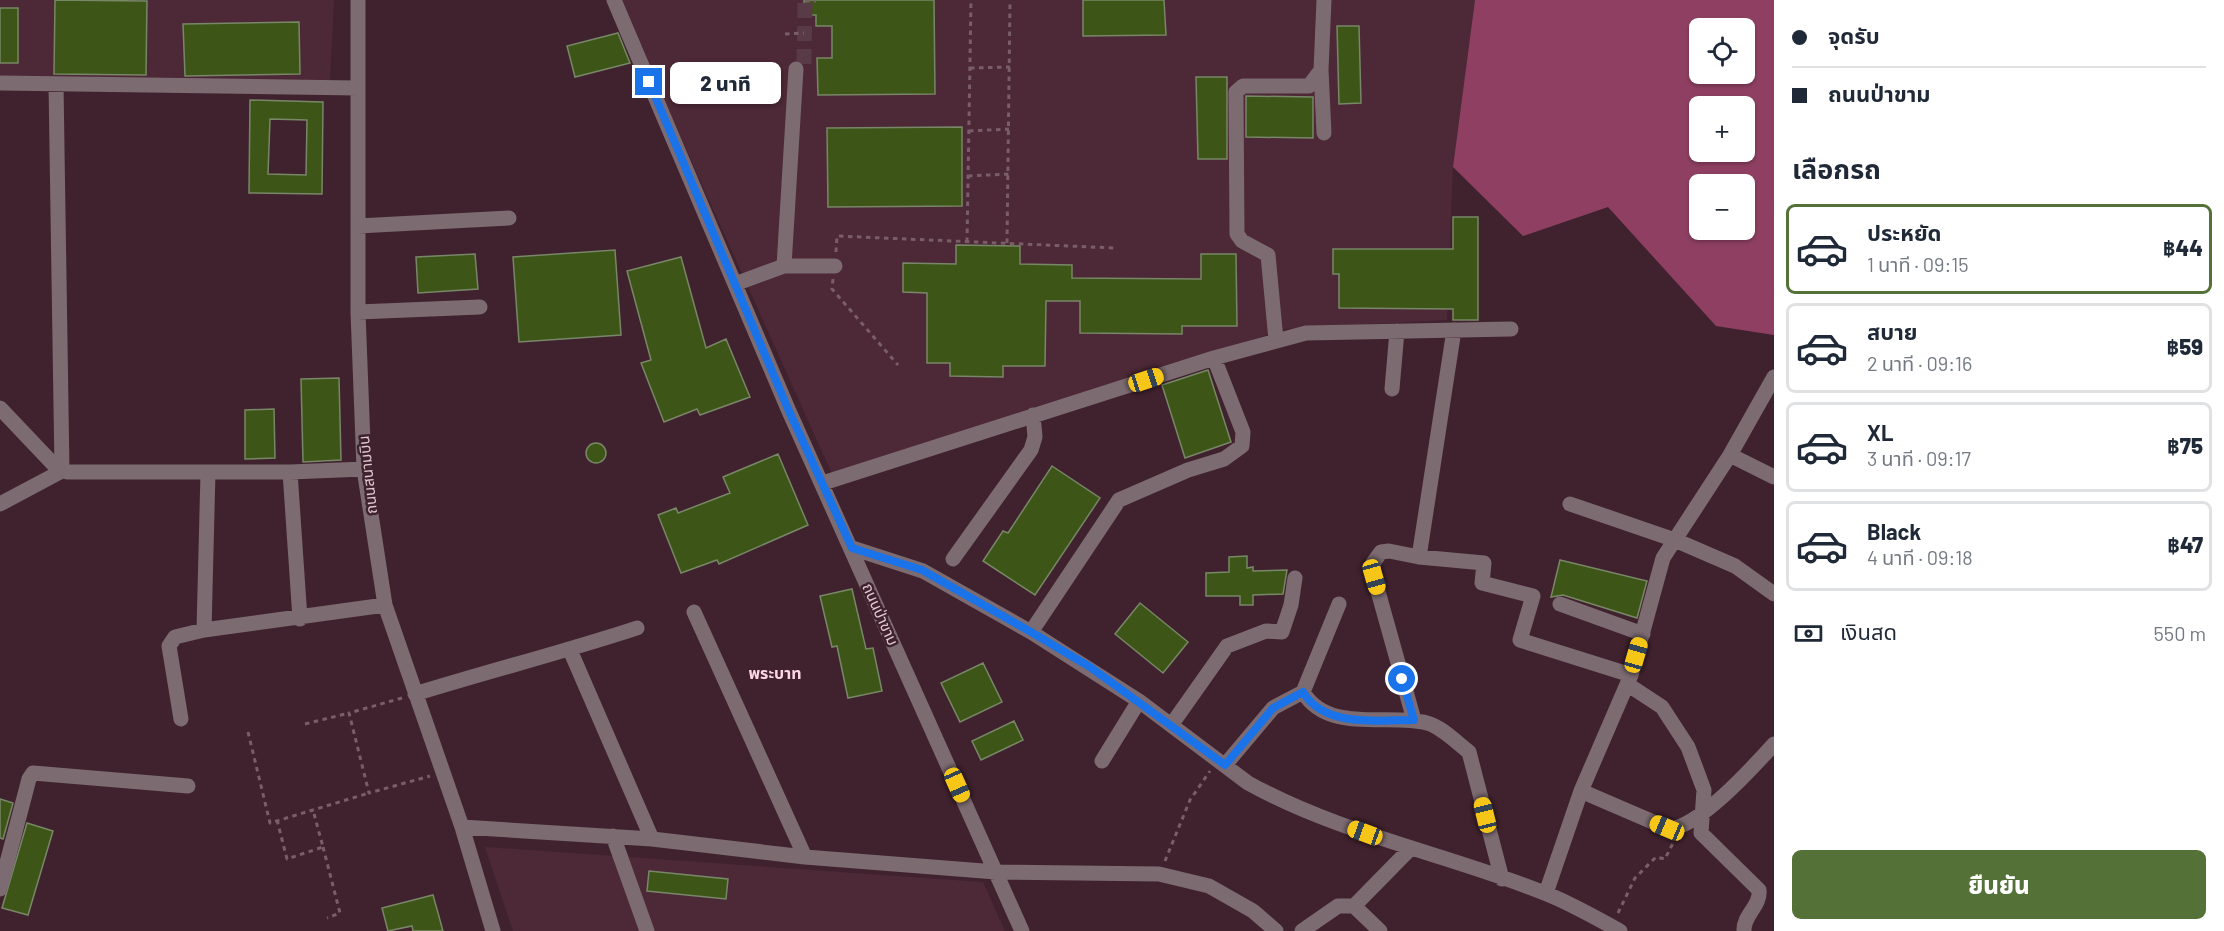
<!DOCTYPE html>
<html lang="th">
<meta charset="utf-8">
<style>
body{margin:0;font-family:Barlow,"Noto Sans Thai",sans-serif;background:#f6f6f7;color:#1f2937;height:100vh;display:flex;flex-direction:column;font-size:22px;white-space:nowrap}
*{box-sizing:border-box;margin:0}
p{font-size:20px;color:#747a83}
.icon{flex:none;width:33px;height:33px;fill:none;stroke:currentColor;stroke-width:2;stroke-linecap:round;stroke-linejoin:round}
.map{position:relative;flex:1;overflow:hidden}
.panel{display:flex;flex-direction:column;background:#fff;width:450px}
.panel>*{flex:none}
.hud{display:grid;align-content:center;height:132px;padding:0 18px;background:#fff}
.buttons{position:absolute;left:1689px;top:18px;display:grid;gap:12px}
.buttons a{display:grid;place-items:center;width:66px;height:66px;border-radius:9px;background:#fff;box-shadow:0 2px 4px #0004;font-size:30px}
.end{position:absolute;width:27px;height:27px;margin:-14px;border:8px solid #1a73e8;background:#fff;box-shadow:0 0 0 3px #fff}
.from{border-radius:50%}
.bubble{position:absolute;height:42px;border-radius:9px;background:#fff;box-shadow:0 2px 4px #0004;font-size:20px;font-weight:800;line-height:42px;text-align:center}
.car{position:absolute;width:18px;height:36px;margin:-18px -9px;border-radius:8px;box-shadow:0 0 4px 2px #0007;background:linear-gradient(#f5c518 24%,#345 0 40%,#f5c518 0 76%,#345 0 86%,#f5c518 0)}
.hud b{display:flex;align-items:center;gap:21px;height:57px;font-size:22px}
.hud b+b{border-top:2px solid #e0e1e3}
.hud i{width:15px;height:15px;background:#1f2937}
ul{padding:0;list-style:none}
li{display:flex;align-items:center;gap:18px;height:90px;margin:0 12px 9px;padding:0 6px;border:3px solid #e0e1e3;border-radius:9px}
li div{flex:1}
li b{display:block;font-size:22px}
li em{font-style:normal;font-weight:800}
li.on{border-color:#547238}
li>.icon{width:54px;height:54px;stroke-width:1.5}
h2{padding:0 18px;font-size:27px;line-height:72px}
.pay{display:flex;align-items:center;gap:15px;height:66px;padding:0 18px;font-size:22px}
.pay p{margin-inline-start:auto}
.button{display:flex;gap:12px;margin-top:auto;padding:12px 18px}
.button a{flex:1;height:69px;border-radius:9px;background:#547238;color:#fff;font-size:24px;font-weight:800;line-height:69px;text-align:center}
main{display:flex;flex:1;min-height:0}
.map>svg:first-child{display:block}
</style>
<main>
<div class="map">
<svg width="1774" height="931" viewBox="0 0 1774 931">
<rect width="100%" height="100%" fill="#40222e"/>
<path fill="#4d2837" d="M0,0H334L330,80L0,78Z
M619,0H1475L1453,167L1447,320L1286,329L833,476Z
M485,847L983,882L1005,931H513Z"/>
<path fill="#8f4062" fill-rule="evenodd" d="M1475,0H1774V335L1716,326L1608,207L1523,236L1453,167ZM1700,28H1744V74H1700ZM1700,106H1744V152H1700ZM1700,184H1744V230H1700Z"/>
<path fill="#3e5518" stroke="#788767" stroke-width="1.5" fill-rule="evenodd" d="M55,0L147,1L146,75L54,74Z
M804,0H934L935,94L818,95L817,58H832V26H816V15H804Z
M1083,0H1164L1166,35L1083,36Z
M0,8H18V63H0Z
M299,22L300,74L185,76L183,24Z
M1337,26H1359L1361,103L1339,104Z
M618,33L630,63L575,77L567,46Z
M1196,77H1227V159H1198Z
M1246,96L1313,97V138L1246,137Z
M250,100L323,102L322,194L249,193ZM270,119L307,120L306,175L268,174Z
M962,127V206L828,207L827,128Z
M1453,217H1478V320H1453V309L1339,308V274H1333V249H1453Z
M956,245L1020,246V264L1072,265V278L1201,279V254H1236L1237,326H1182V334L1080,333V301H1046L1045,366H1003V377L950,376V363H927V293L903,292V263L956,264Z
M615,250L621,335L519,342L513,257Z
M475,254L478,289L418,293L416,257Z
M681,257L706,348L726,339L750,397L700,415L697,409L664,422L641,363L651,360L627,271Z
M1208,370L1231,442L1185,458L1162,385Z
M339,378L341,460L303,462L301,379Z
M274,409L275,458L245,459V410Z
M586 453a10 10 0 1 1 20 0a10 10 0 1 1-20 0Z
M778,454L808,525L719,564L717,560L681,573L658,515L676,508L678,513L730,493L723,477Z
M1052,466L1100,498L1035,595L983,561L1003,531L1008,533Z
M1247,556V568L1253,567V571L1287,570L1283,594L1253,595V605H1240V596H1206V573L1229,572V557Z
M1560,560L1647,581L1637,618L1563,595L1551,597Z
M852,589L866,649L873,648L882,691L848,698L837,646L832,647L820,596Z
M1140,603L1188,642L1163,673L1115,634Z
M983,663L1002,702L960,722L941,683Z
M1014,721L1023,740L981,760L972,741Z
M0,799L13,803L3,839L0,838Z
M27,823L53,831L28,915L2,908Z
M649,871L728,879L726,899L647,891Z
M433,895L443,931H413L412,926L388,931L382,908Z"/>
<g fill="none" stroke-linecap="round" stroke-linejoin="round">
<path stroke="#583b47" stroke-width="15" stroke-dasharray="15 8" stroke-linecap="butt" d="M804,64L805,0"/>
<path stroke="#795e68" stroke-width="3" stroke-dasharray="4.5 4.5" stroke-linecap="butt" d="M805,1H816
M785,34L804,33
M970,68L1010,67
M969,131L1009,129
M968,176L1009,174
M967,242L971,0
M1007,243L1010,0
M836,252L837,236L1115,248
M833,279L832,289L898,365
M402,698L349,713L369,793L430,776
M305,724L349,713
M248,732L270,823L369,793
M277,820L287,859L323,847L313,810
M323,847L340,913L327,918
M1165,861L1190,800L1210,771
M1618,913L1635,878L1656,857L1665,859L1674,841"/>
<path stroke="#7c6b71" stroke-width="15" d="M358,0V312L364,469L385,605L462,827L493,931
M614,0L788,409L1022,931
M0,83L358,88
M1324,133L1321,70L1324,0
M358,226L509,218
M784,266L796,69
M735,284L784,266H835
M358,312L480,307
M1276,340L1268,255L1242,241L1237,234L1236,92L1243,86H1309L1321,70
M1392,389L1397,331
M0,408L56,467L67,472H290L364,469
M1730,455L1774,477
M290,472L300,619
M823,483L1214,358L1306,333L1511,329
M0,504L62,471L56,84
M1570,504L1675,540L1735,566L1774,594
M852,548L923,571L1031,632L1139,701L1248,783C1342,835 1448,854 1547,894C1572,904 1596,918 1620,931
M1419,557L1454,330
M953,559L1031,450L1035,437L1033,415
M1560,604L1643,634
M694,612L805,857
M204,630L208,472
M1031,632L1119,500L1188,470L1224,459L1242,446L1243,432L1214,358
M570,650L652,839
M1627,684L1662,707L1688,747L1704,790L1701,833L1759,890C1761,906 1743,915 1744,931
M1303,692L1339,604
M415,694C489,671 564,652 637,628
M181,719L169,646L175,637L204,630L385,605
M1414,720L1374,577L1373,563L1381,552L1389,551L1419,557L1484,563L1482,583L1533,596L1520,640L1631,675
M1172,724L1227,646L1266,631L1282,632L1291,605L1295,578
M1102,761L1139,701
M1225,765L1273,708L1303,692C1328,734 1389,713 1427,723C1442,727 1457,743 1469,752L1502,879
M1581,791L1667,828C1693,834 1756,764 1774,744
M462,827L652,839L805,857L996,872L1159,874L1209,886L1253,911L1276,931
M613,836L647,931
M0,889L29,779L33,773L188,786
M1546,893L1581,791L1631,675L1663,558L1730,455L1774,377
M1354,906L1380,931
M1302,931L1338,906H1354L1410,849"/>
</g>
<g fill="none" stroke-linecap="round" stroke-linejoin="round">
<path stroke="#1a73e8" stroke-width="8" d="M649,82L788,409L852,548L922,570L1031,632L1090,667L1225,765L1273,708L1303,692C1324,728 1379,720 1414,720L1402,679"/>
</g>
<g text-anchor="middle" dominant-baseline="central" stroke-width="5" stroke-linejoin="round" paint-order="stroke">
<g font-size="15" fill="#e0cbd2" stroke="#40222e">
<text transform="translate(367 475) rotate(-96)">ถนนสนามบิน</text>
<text transform="translate(881 614) rotate(66)">ถนนป่าขาม</text>
</g>
<g font-size="16" font-weight="bold" fill="#fed5e4" stroke="#40222e">
<text x="775" y="672">พระบาท</text>
</g>
</g>
</svg>
<div class="buttons">
<a><svg class="icon" aria-label="locate" viewBox="0 0 24 24"><circle cx="12" cy="12" r="6"/><path d="M12 2v4M12 18v4M2 12h4M18 12h4"/></svg></a>
<a>+</a>
<a>−</a>
</div>
<i class="end from" style="left:1402px;top:679px"></i>
<i class="end" style="left:649px;top:82px"></i>
<div class="bubble" style="left:670px;top:62px;width:111px">2 นาที</div>
<i class="car" style="left:1146px;top:380px;rotate:72deg"></i>
<i class="car" style="left:1374px;top:577px;rotate:164deg"></i>
<i class="car" style="left:1636px;top:655px;rotate:16deg"></i>
<i class="car" style="left:957px;top:785px;rotate:156deg"></i>
<i class="car" style="left:1485px;top:815px;rotate:346deg"></i>
<i class="car" style="left:1667px;top:828px;rotate:293deg"></i>
<i class="car" style="left:1365px;top:833px;rotate:290deg"></i>
</div>
<section class="panel">
<div class="hud">
<b><i class="from"></i>จุดรับ</b>
<b><i></i>ถนนป่าขาม</b>
</div>
<h2>เลือกรถ</h2>
<ul>
<li class="on"><svg class="icon" aria-label="car" viewBox="0 0 24 24"><path d="M5 17H2v-5l4-1 3-4h7l3 4 3 1v5h-3M9 17h6M6 11h13"/><circle cx="7" cy="17" r="2"/><circle cx="17" cy="17" r="2"/></svg><div><b>ประหยัด</b><p>1 นาที · 09:15</p></div><em>฿44</em></li>
<li><svg class="icon" aria-label="car" viewBox="0 0 24 24"><path d="M5 17H2v-5l4-1 3-4h7l3 4 3 1v5h-3M9 17h6M6 11h13"/><circle cx="7" cy="17" r="2"/><circle cx="17" cy="17" r="2"/></svg><div><b>สบาย</b><p>2 นาที · 09:16</p></div><em>฿59</em></li>
<li><svg class="icon" aria-label="car" viewBox="0 0 24 24"><path d="M5 17H2v-5l4-1 3-4h7l3 4 3 1v5h-3M9 17h6M6 11h13"/><circle cx="7" cy="17" r="2"/><circle cx="17" cy="17" r="2"/></svg><div><b>XL</b><p>3 นาที · 09:17</p></div><em>฿75</em></li>
<li><svg class="icon" aria-label="car" viewBox="0 0 24 24"><path d="M5 17H2v-5l4-1 3-4h7l3 4 3 1v5h-3M9 17h6M6 11h13"/><circle cx="7" cy="17" r="2"/><circle cx="17" cy="17" r="2"/></svg><div><b>Black</b><p>4 นาที · 09:18</p></div><em>฿47</em></li>
</ul>
<div class="pay"><svg class="icon" aria-label="cash" viewBox="0 0 24 24"><path d="M3 7h18v10H3z"/><circle cx="12" cy="12" r="2"/></svg>เงินสด<p>550 m</p></div>
<div class="button"><a>ยืนยัน</a></div>
</section>
</main>
